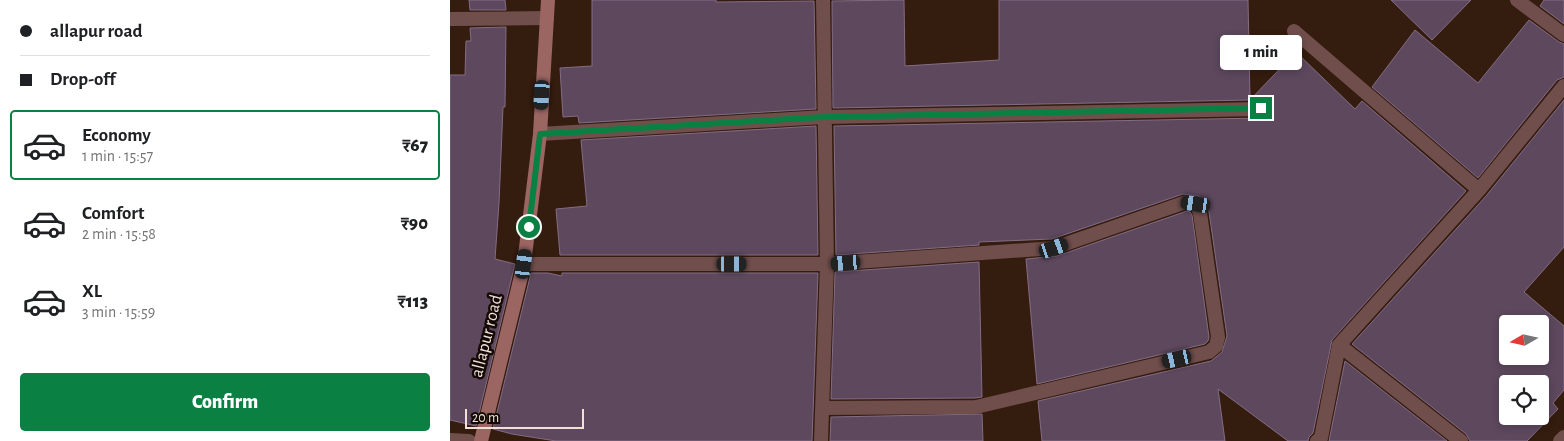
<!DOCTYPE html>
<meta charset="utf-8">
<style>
body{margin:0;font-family:"Alegreya Sans",sans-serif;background:#f2f2f2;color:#202124;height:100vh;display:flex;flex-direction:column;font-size:19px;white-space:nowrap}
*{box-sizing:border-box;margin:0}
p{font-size:16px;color:#757577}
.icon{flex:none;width:28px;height:28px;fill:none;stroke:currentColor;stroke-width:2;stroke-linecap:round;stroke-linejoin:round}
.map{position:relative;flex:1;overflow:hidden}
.drawer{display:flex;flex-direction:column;background:#fff;width:450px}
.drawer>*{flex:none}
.guide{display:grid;align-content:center;height:110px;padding:0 20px;background:#fff}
.needle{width:32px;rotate:261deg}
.buttons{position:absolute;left:1049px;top:315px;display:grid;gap:10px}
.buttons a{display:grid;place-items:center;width:50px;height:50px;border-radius:5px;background:#fff;box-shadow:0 2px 8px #0003;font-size:25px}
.scale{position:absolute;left:15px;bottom:12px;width:119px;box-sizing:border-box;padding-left:5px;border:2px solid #f2e1d8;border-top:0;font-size:14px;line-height:18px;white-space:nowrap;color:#f2e1d8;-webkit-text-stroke:4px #140a05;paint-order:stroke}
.end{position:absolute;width:22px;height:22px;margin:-11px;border:6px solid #0b8043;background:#fff;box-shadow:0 0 0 2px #fff}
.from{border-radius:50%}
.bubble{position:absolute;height:35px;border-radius:5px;background:#fff;box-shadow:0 2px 8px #0003;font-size:16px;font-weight:800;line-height:35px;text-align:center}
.car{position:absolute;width:15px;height:30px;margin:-15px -8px;border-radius:6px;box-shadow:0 0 4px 1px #0007;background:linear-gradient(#222 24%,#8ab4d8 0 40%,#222 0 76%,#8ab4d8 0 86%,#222 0)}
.guide b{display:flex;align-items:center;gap:18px;height:48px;font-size:19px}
.guide b+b{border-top:1px solid #e0e0e0}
.guide i{width:12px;height:12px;background:#202124}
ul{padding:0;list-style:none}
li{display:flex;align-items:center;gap:15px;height:70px;margin:0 10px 8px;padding:0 10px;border:2px solid transparent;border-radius:5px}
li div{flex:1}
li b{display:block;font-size:19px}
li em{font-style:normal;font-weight:800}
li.on{border-color:#0b8043}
li>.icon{width:45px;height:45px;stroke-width:1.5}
.primary-button{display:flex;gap:10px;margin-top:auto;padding:10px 20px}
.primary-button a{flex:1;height:58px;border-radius:5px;background:#0b8043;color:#fff;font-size:20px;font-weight:800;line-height:58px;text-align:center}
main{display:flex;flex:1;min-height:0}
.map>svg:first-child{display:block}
</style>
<main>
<section class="drawer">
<div class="guide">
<b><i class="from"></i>allapur road</b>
<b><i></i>Drop-off</b>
</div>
<ul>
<li class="on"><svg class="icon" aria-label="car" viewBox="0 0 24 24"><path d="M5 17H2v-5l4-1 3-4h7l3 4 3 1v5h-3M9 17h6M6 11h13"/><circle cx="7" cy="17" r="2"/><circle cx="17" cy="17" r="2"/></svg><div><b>Economy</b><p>1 min · 15:57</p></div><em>₹67</em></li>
<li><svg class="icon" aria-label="car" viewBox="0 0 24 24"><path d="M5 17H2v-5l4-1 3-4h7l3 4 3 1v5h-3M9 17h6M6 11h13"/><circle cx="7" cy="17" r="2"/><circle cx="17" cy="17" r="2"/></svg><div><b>Comfort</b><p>2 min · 15:58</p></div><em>₹90</em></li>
<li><svg class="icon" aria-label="car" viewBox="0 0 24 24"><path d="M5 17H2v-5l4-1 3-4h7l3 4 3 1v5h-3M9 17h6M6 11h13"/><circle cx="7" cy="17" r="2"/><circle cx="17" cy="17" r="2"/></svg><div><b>XL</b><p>3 min · 15:59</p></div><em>₹113</em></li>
</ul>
<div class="primary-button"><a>Confirm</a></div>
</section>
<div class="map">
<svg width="1114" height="441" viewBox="0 0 1114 441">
<rect width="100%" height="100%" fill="#341c0e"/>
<path fill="#5d485e" stroke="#846d84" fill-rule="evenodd" d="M19,0H55L56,10H20Z
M142,0H266V2L364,1L366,109L129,123L128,116L113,117L110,68L142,66Z
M454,0L455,66L549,60V0H798L800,100L383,108L382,1Z
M941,0H1021L982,40Z
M1094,0H1114V24L1090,6Z
M1079,20L1109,42L1114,44V77L1107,80L1028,178L922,87L965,30L1028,83Z
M56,27L55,107H53L49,203L45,259L65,264L26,426L0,420V75H15L16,41H21L20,28Z
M846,52L905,109L912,101L1016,191L882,340L863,433L859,437L858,441H838L768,389L775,441H592L588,401L761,361L772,352L777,336L759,212L754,200L748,196L733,194L602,239L529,242V245L386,255L384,126L812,118L819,113L818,104L811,100H800Z
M1114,100V247L1074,292L1114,326V390L1103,403L1108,409L1077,441H1020L1016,434L902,344L1036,196ZM1058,324H1090V356H1058ZM1058,384H1090V416H1058Z
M366,126L368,255H110L106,209L137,206L131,140Z
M737,211L740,212L742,215L759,337L758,341L755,344L587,384L576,259L607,256Z
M529,262L532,397L525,398L381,399L385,272Z
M81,273H98L112,276V273H368L362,441H106L62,434L43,429Z
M895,361L997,441H879Z
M532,414L533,441H380L381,417Z"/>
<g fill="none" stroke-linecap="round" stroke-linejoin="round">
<path stroke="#704e4c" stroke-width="14" d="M1067,0L1114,35
M0,19L97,18
M844,31L1029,190
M90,134L374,117L811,109
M74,264H377L604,248L736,202L746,204L750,213L768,337L766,346L759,352L526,407L373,408
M889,345L1011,441
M0,440L19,441
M371,441L377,264L373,0
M867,441L871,438L889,345L1029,190L1114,86
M1110,441L1114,437"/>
<path stroke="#9b6562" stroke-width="14" d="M31,441L74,264L90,134L98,0"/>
</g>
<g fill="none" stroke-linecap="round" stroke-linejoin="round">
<path stroke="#0b8043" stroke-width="6" d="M79,227L90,134L374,117L811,108"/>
</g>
<g text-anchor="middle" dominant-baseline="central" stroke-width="5" stroke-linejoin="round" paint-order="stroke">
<g font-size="18" fill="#f2e1d8" stroke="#140a05">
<text transform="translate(37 336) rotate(-76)">allapur road</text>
</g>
</g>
</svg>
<div class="buttons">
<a><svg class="needle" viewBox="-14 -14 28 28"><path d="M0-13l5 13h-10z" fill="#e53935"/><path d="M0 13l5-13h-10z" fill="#757577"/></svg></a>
<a><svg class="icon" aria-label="locate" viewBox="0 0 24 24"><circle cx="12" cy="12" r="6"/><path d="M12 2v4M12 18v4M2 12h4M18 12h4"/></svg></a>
</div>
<div class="scale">20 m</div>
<i class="end from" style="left:79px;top:227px"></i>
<i class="end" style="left:811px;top:108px"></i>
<div class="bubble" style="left:770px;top:35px;width:82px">1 min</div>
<i class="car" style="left:92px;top:95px;rotate:184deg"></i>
<i class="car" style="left:746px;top:204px;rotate:279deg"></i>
<i class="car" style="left:604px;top:248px;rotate:71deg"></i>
<i class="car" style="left:396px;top:263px;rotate:266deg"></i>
<i class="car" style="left:74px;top:264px;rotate:7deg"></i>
<i class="car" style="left:282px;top:264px;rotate:90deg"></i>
<i class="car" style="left:727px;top:359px;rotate:257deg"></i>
</div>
</main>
